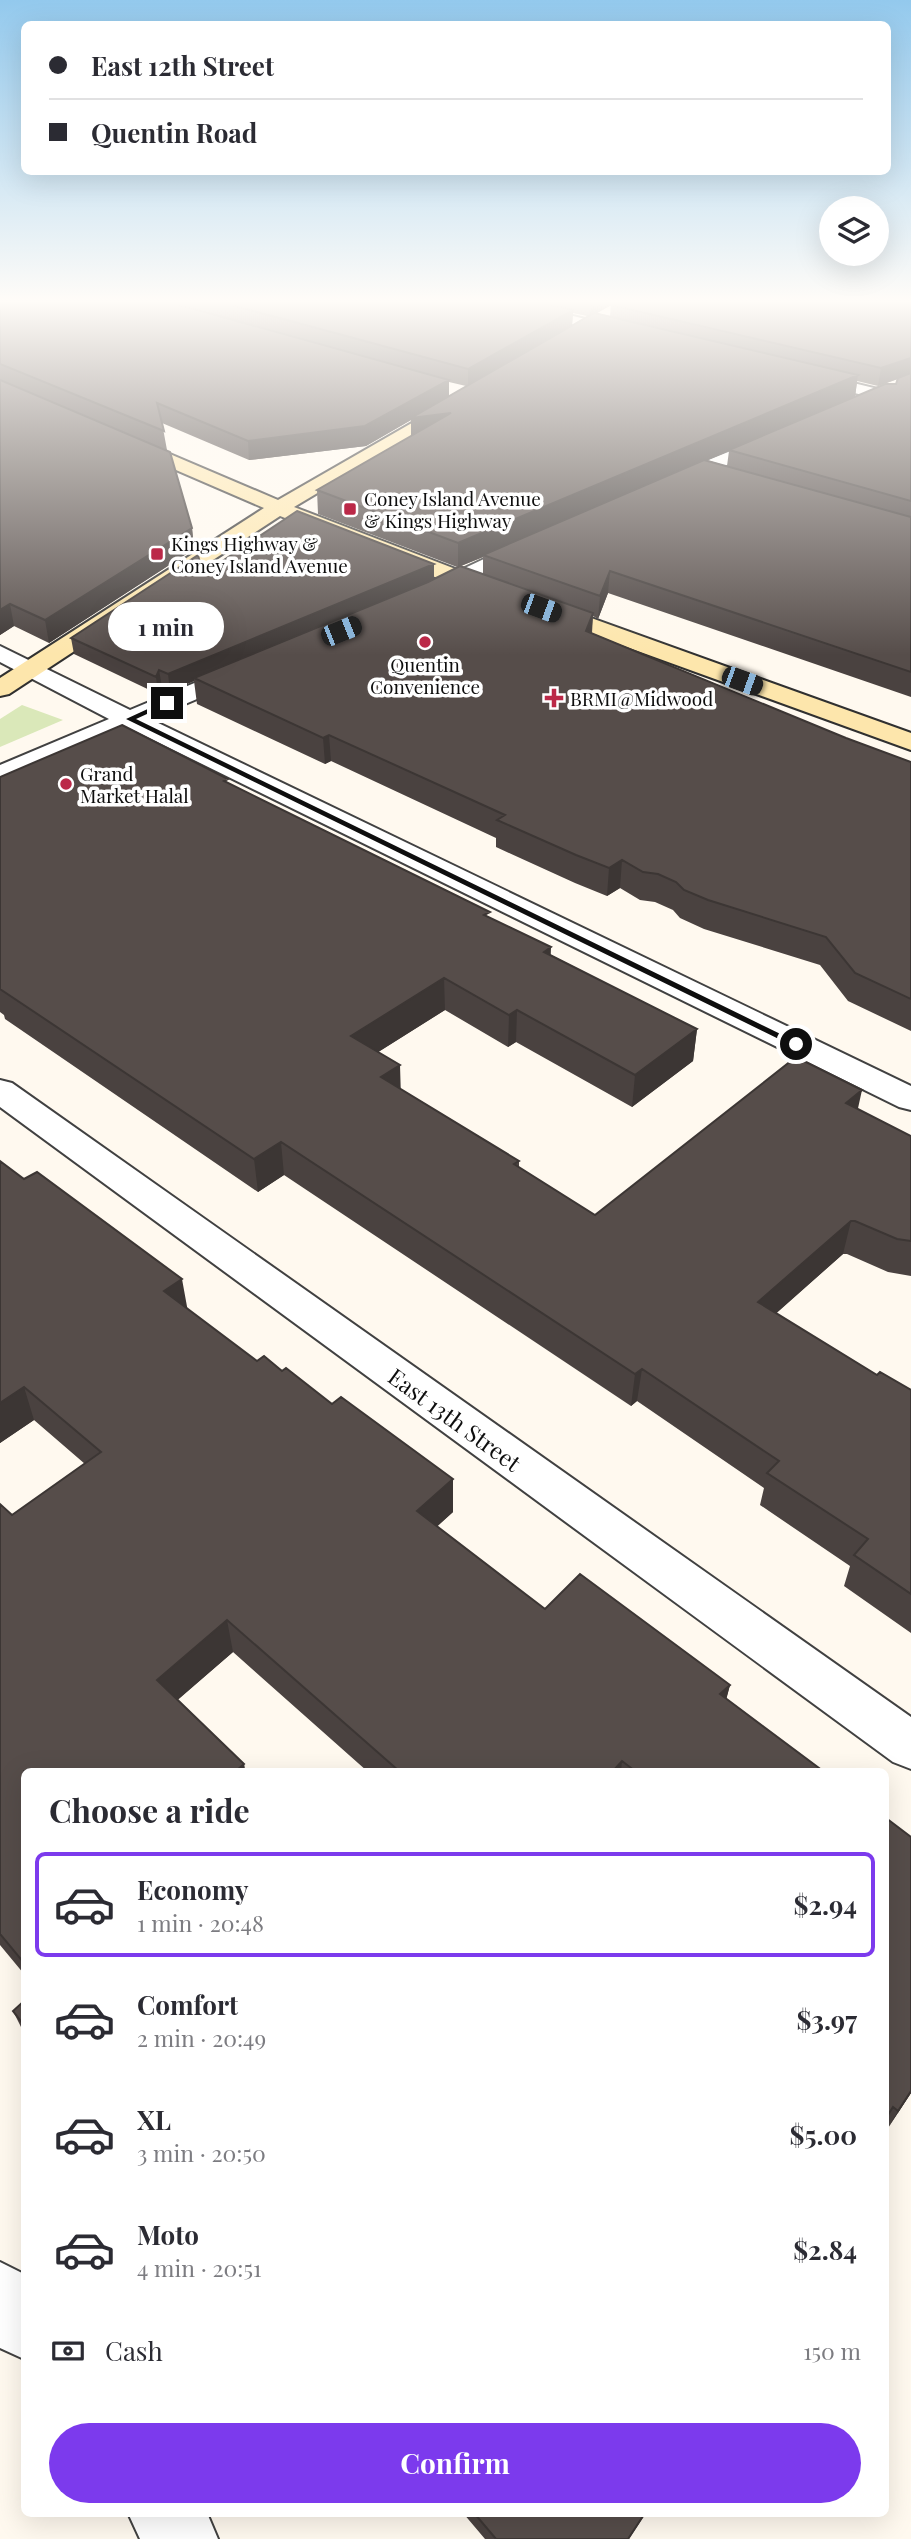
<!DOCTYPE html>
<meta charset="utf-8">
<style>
body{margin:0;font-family:"Playfair Display",serif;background:#f7f7f7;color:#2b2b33;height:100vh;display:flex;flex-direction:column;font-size:26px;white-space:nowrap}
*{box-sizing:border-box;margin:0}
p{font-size:23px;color:#7c7c81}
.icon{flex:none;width:38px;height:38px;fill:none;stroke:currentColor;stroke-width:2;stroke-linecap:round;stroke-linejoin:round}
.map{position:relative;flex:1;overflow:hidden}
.sheet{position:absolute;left:21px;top:1768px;width:868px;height:749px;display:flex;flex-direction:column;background:#fff;border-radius:10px;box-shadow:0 7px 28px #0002}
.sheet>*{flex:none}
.guide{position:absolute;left:21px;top:21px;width:870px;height:154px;border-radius:10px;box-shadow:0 7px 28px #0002;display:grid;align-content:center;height:154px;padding:0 28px;background:#fff}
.buttons{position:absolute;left:819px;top:196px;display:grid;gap:14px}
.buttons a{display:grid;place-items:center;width:70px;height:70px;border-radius:50%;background:#fff;box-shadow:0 7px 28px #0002;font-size:35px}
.end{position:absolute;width:32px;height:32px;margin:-16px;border:9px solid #0e0e0e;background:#fff;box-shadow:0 0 0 4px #fff}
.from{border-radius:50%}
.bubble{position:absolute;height:49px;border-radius:24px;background:#fff;box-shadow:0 7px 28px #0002;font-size:23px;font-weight:700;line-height:49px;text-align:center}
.car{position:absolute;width:21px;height:42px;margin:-21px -10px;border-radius:9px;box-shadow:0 0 5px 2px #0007;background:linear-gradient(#222 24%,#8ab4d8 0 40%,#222 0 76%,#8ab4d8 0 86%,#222 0)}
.guide b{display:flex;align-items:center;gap:24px;height:66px;font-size:26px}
.guide b+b{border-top:2px solid #e1e1e2}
.guide i{width:18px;height:18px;background:#2b2b33}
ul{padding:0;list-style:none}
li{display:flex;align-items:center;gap:21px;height:105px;margin:0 14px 10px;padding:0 14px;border:4px solid transparent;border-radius:10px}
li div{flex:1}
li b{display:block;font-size:26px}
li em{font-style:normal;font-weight:700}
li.active{border-color:#7c3aed}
li>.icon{width:63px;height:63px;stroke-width:1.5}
h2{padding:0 28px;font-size:32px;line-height:84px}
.pay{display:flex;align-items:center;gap:18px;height:77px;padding:0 28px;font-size:26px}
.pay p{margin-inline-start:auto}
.primary-button{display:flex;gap:14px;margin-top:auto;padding:14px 28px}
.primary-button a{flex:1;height:80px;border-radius:42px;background:#7c3aed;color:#fff;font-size:28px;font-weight:700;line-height:80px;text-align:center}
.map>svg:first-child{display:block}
</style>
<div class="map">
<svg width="911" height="2539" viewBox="0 0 911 2539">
<rect width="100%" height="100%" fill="#fff9ef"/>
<path fill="#dae8b9" d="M22,705L63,720L0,747V719Z"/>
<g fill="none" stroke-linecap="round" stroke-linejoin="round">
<defs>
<path id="street" d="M483,300H507L635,331L638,334L630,339L485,303Z
M804,371L911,397V407L798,379L796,376Z
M775,433L781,434L784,438L781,442L673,488L666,490L656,484L659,480Z
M531,537L538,539L541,543L538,547L436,599H420L417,594L420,589Z
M0,646L130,710L235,666H251L255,671L251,676L150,719L911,1086V1110L899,1107L129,728L0,782V765L109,719L0,662Z
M0,1080L12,1083L911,1717V1769L893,1762L0,1107Z
M0,2262L24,2274V2359L0,2348Z
M128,2513H207L218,2539H140Z"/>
<path id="secondary" d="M457,397L463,398L466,402L463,406L294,507L466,573L911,733V750L450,583L280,516L9,694L0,696V678L264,508L118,445L115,441L118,437H130L278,500Z"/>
</defs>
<use href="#street" stroke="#414141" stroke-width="4"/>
<use href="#secondary" stroke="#303030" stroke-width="4"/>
<use href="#street" fill="#fff" fill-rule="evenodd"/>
<use href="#secondary" fill="#fde6ac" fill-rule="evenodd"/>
</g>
<path fill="#4a4240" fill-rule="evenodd" d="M0,300H620L597,313L610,316L611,305L911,300V697L608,593L598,619L593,616L592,633L846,738L911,762V1031L848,1001L820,965L704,929L680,918L673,910L655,902L640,900L620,888L607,896L575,883L496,847V838L331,761L325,764L197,704L194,681L170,691L162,687L158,694L74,654L71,638L203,574L434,564V579L457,567L318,514L317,490L411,436V420L366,446L249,460L162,423L167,450L192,528L194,549L49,643L14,626L0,635ZM573,313L587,316L572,325ZM898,379L896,384L855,397L857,381L878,386ZM449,382L466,386L449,396ZM729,451L727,466L707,460ZM483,557V574L461,566Z
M0,777L229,784L490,918L551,955L697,1029L693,1061L632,1107L516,1042L508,1047L445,1010L378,1052L401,1089L519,1161V1167L595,1215L858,1109L911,1136V1276L888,1272L847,1254H843L776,1313L877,1375L911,1390V1633L844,1586L850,1566L760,1505L764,1488L637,1401L631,1406L284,1175L258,1192L5,1019L4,1015L0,1012Z
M0,1161L187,1309L453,1512L437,1526L545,1609L730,1685L726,1699L823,1771H367L233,1652L177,1700L244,1764L245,1771H24V1974L0,1945V1504L12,1515L85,1464L34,1420L0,1443Z
M886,1818L911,1837V2093L886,2131Z
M24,2001V2033L13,2011Z
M463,2513H646L629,2539H485Z"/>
<path fill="#3c3634" d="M591,300H620L590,317Z
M573,310L572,327L468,387V369Z
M911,358V374L878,386L881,368Z
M858,375L855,397L729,450V451L485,556L483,555V557L458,567V543Z
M449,380V398L451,413L411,440V420L366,446L249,460L248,441Z
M192,528L194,549L49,643L45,620Z
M434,564V579L194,678V681L170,691L168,674Z
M610,571L608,593L598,619L600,596Z
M10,604L14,626L0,635V610Z
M593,613L591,638L586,631Z
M159,670L162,687L158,694L156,677Z
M329,735L331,761L325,764L323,738Z
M622,860L620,888L607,896L609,868Z
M551,947L550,979L544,952Z
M444,978L445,1010L353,1068L351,1036Z
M517,1010L516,1042L508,1047L509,1015Z
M697,1029L693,1061L632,1107L635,1075Z
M400,1065L401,1098L381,1077Z
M862,1090L855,1122L846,1103Z
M281,1142L284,1175L258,1192L254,1159Z
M851,1221L843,1254L752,1335L758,1302Z
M182,1279L188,1312L164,1291Z
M642,1369L637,1401L631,1406L635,1374Z
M24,1387L34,1420L0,1443V1403Z
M453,1479V1512L418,1544L417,1511Z
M227,1620L233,1652L165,1711L157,1680Z
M730,1685L722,1716L720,1694Z
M622,1761L621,1771H613Z
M244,1764L245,1771H236Z
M911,2091V2093L886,2131L898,2111Z"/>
<path fill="#564d4a" stroke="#3c3634" stroke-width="2" d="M0,300H161L449,380L365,426L248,441L157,403L164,431L0,364Z
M213,300H529L573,310L468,369Z
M621,300H911V358L881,368L611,305Z
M594,313L858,375L458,543L317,490L451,413L411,418Z
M911,373V501L729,450L885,384H896L898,378Z
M0,380L170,452L192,528L45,620L10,604L0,610Z
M704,460L911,517V672L610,571L600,596L483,555Z
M297,511L434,564L168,674L159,670L156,677L71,638L198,555L203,574Z
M460,566L593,613L586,631L846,738L911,762V999L855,973L826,937L708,900L684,890L676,882L658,874L643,872L622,860L609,868L576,855L497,820L505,815L329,735L323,738L194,678L428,582Z
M122,725L228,779L224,781L490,912L484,915L551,947L544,952L697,1029L635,1075L517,1010L509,1015L444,978L351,1036L400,1065L381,1077L519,1161L514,1164L595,1215L796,1057L862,1090L846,1103L911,1136V1241L897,1239L855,1221H851L758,1302L877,1375L880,1372L911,1390V1594L854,1555L868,1539L767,1473L779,1461L642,1369L635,1374L281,1142L254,1159L0,989V777Z
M0,1161L24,1179L37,1172L182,1279L164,1291L257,1361L264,1356L282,1371L286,1368L332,1404L341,1397L453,1479L417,1511L545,1609L580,1574L730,1685L720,1694L823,1771H635L622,1761L613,1771H399L227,1620L157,1680L244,1764L236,1771H24V1963L0,1934V1504L12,1515L101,1452L24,1387L0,1403Z
M886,1818L911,1837V2091L898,2111L893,2107L886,2118Z
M24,2001V2025L13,2011Z
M474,2513H645L628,2539H496Z"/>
<linearGradient id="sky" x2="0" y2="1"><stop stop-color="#93c9ed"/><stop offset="0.46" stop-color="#fffcf8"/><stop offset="1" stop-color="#fffcf8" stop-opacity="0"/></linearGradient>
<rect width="911" height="655" fill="url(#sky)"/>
<path fill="#0e0e0e" d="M165,701L171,703L136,719L801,1044L793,1046L126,719Z"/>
<g fill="#bb2948" stroke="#fff" stroke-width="2.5">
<rect x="343" y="502" width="14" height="14" rx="3.5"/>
<rect x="150" y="547" width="14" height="14" rx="3.5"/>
<circle cx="425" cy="642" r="7"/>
<path d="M550.5 687.5h7v7h7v7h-7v7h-7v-7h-7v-7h7z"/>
<circle cx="66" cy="784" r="7"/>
</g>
<g text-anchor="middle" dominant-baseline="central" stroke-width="7" stroke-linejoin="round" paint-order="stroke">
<g font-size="19" fill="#0e0e0e" stroke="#fff" text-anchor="start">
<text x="364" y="498">Coney Island Avenue<tspan x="364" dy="22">&amp; Kings Highway</tspan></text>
<text x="171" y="543">Kings Highway &amp;<tspan x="171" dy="22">Coney Island Avenue</tspan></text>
<text x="425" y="664" text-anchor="middle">Quentin<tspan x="425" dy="22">Convenience</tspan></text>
<text x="570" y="698">BRMI@Midwood</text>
<text x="80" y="773">Grand<tspan x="80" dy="22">Market Halal</tspan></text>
</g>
<g font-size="23" fill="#0e0e0e" stroke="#fff">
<text transform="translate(455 1419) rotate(36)">East 13th Street</text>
</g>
</g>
</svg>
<div class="buttons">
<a><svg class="icon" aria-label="layers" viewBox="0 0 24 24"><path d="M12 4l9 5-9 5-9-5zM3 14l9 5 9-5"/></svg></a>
</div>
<i class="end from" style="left:796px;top:1044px"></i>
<i class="end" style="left:167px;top:703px"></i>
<div class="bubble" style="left:108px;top:602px;width:116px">1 min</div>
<i class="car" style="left:541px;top:608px;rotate:110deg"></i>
<i class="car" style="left:341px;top:631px;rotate:68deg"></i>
<i class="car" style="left:742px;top:681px;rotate:110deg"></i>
<div class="guide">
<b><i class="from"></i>East 12th Street</b>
<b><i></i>Quentin Road</b>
</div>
<section class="sheet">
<h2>Choose a ride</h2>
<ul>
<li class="active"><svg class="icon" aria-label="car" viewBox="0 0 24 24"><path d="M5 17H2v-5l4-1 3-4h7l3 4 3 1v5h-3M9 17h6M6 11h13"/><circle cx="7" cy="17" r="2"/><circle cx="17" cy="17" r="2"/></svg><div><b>Economy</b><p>1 min · 20:48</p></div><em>$2.94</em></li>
<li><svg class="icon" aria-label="car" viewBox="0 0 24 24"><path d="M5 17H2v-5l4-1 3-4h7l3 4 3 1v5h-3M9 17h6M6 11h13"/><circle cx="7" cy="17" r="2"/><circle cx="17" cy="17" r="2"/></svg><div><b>Comfort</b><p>2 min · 20:49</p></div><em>$3.97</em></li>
<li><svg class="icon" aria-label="car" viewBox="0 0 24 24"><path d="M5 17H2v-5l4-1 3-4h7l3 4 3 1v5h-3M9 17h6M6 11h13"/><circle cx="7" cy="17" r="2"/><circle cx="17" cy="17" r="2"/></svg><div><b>XL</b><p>3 min · 20:50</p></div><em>$5.00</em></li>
<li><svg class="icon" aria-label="car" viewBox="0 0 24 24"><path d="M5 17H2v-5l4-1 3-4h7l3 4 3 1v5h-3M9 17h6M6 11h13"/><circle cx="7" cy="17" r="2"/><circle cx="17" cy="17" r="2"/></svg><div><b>Moto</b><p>4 min · 20:51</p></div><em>$2.84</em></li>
</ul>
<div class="pay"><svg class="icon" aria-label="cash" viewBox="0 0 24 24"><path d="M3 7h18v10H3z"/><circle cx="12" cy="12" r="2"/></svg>Cash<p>150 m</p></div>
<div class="primary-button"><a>Confirm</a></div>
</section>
</div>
